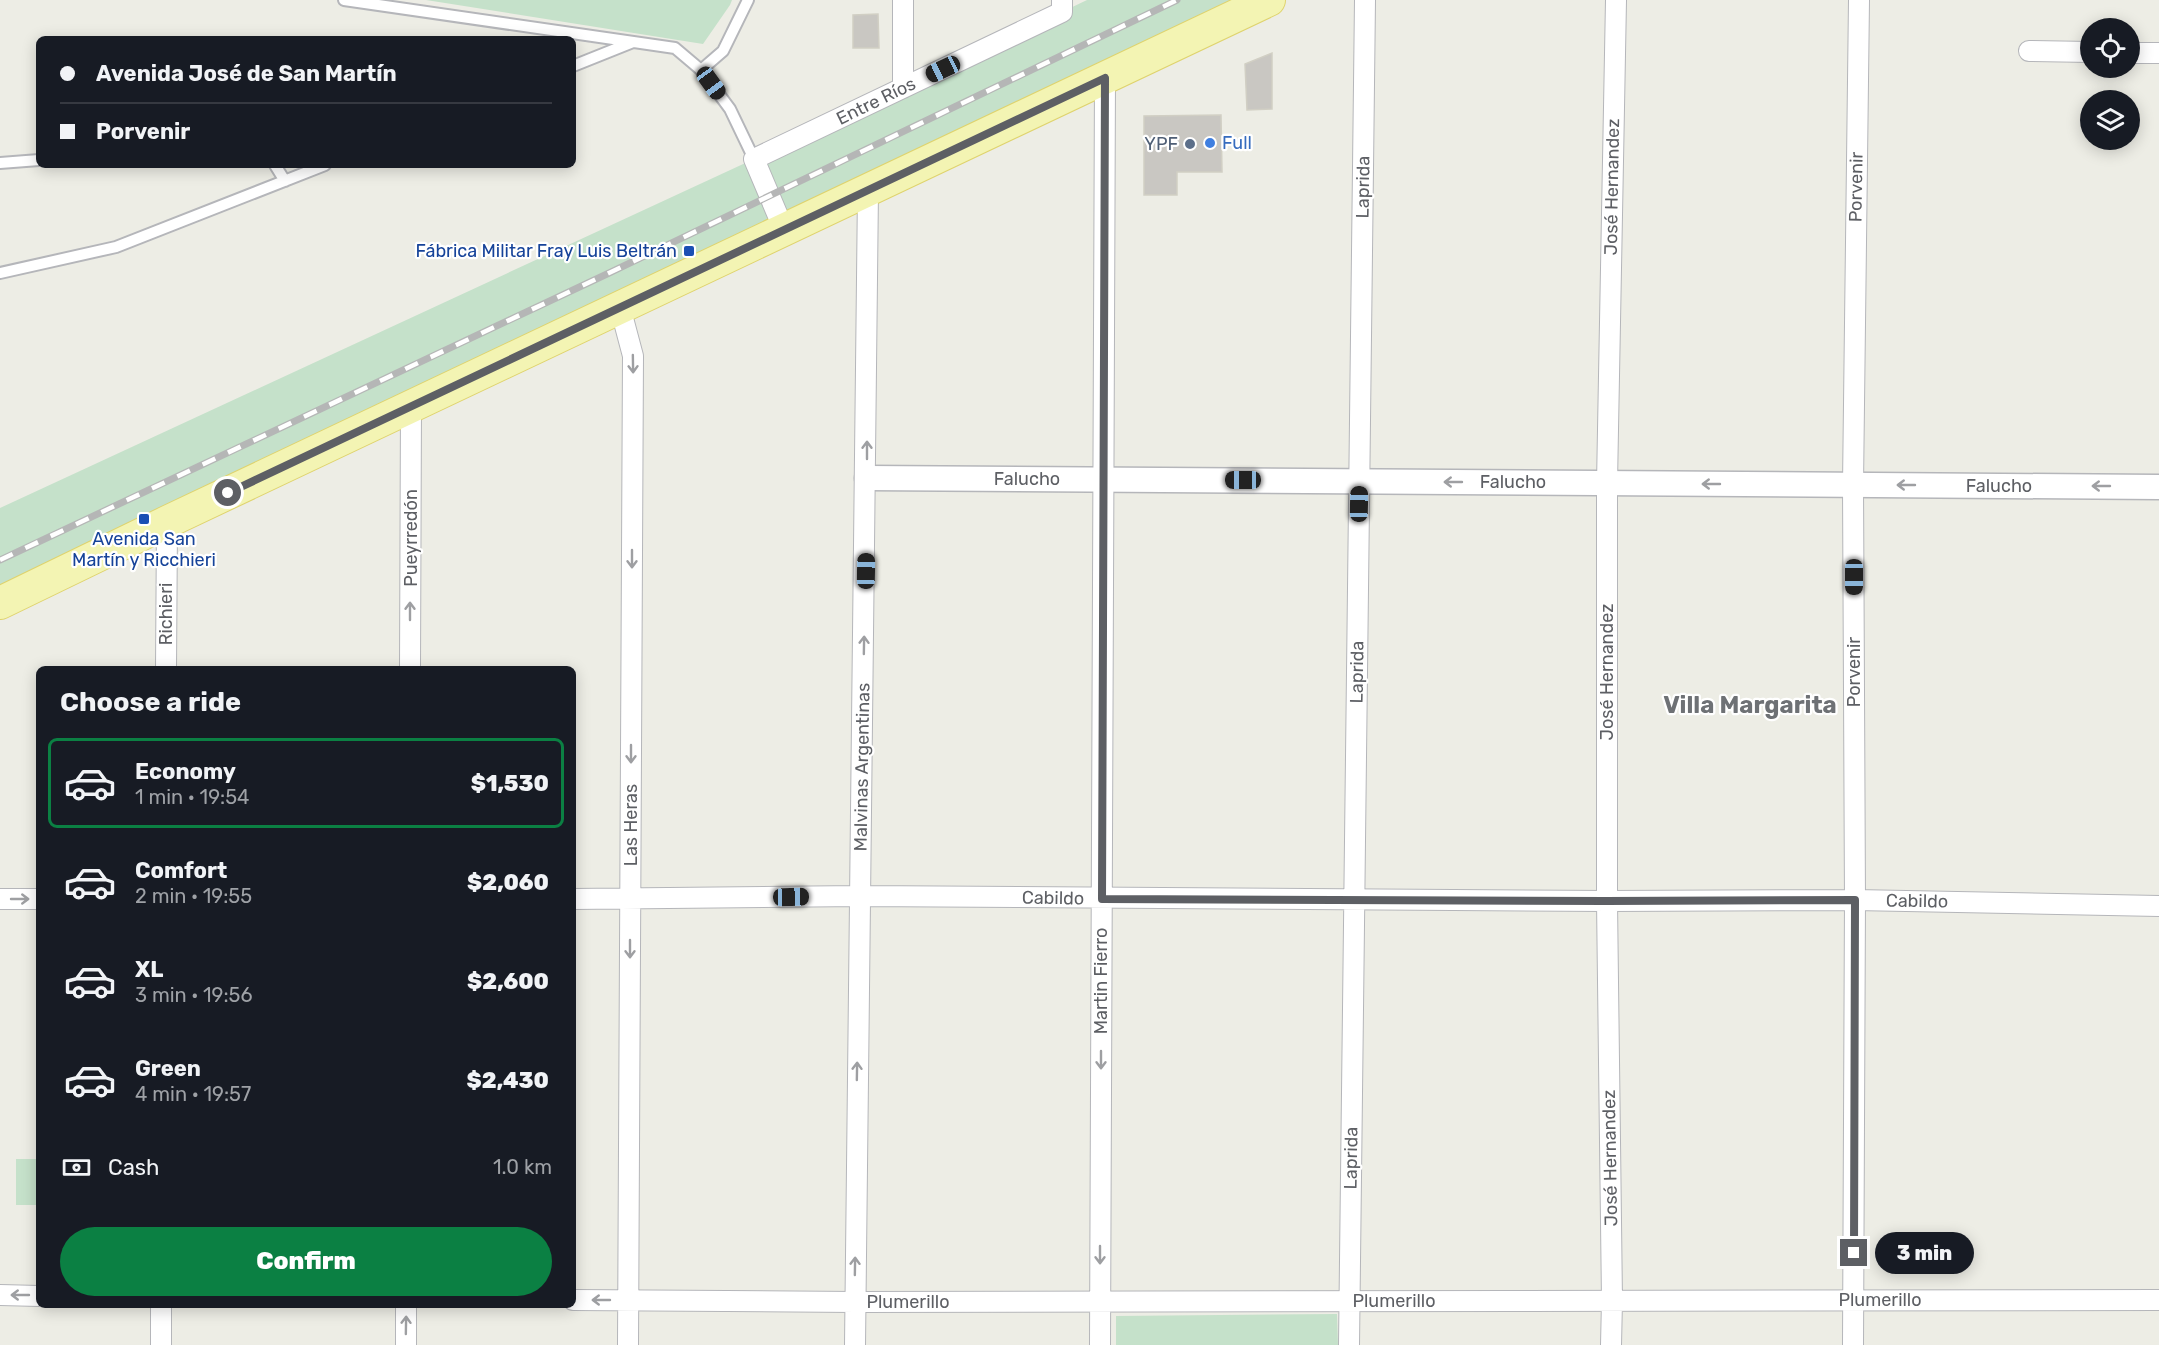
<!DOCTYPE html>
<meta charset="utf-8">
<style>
body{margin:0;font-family:Rubik,sans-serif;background:#20242c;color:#f1f3f6;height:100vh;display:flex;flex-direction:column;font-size:22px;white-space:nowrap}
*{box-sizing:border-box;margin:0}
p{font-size:20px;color:#9ea1a6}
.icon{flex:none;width:33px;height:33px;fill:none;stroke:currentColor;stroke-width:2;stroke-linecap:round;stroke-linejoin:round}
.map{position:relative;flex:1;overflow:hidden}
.side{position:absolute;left:36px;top:666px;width:540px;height:642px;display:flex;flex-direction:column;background:#171b24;border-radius:9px;box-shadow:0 3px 15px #0003}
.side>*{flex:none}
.guide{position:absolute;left:36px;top:36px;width:540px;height:132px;border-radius:9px;box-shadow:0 3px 15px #0003;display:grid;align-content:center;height:132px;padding:0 24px;background:#171b24}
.buttons{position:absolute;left:2080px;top:18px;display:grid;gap:12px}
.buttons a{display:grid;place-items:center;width:60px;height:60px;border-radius:50%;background:#171b24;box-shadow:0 3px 15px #0003;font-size:30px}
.end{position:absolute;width:27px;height:27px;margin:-14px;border:8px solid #5d5f64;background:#fff;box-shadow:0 0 0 3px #fff}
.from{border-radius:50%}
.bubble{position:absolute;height:42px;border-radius:21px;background:#171b24;box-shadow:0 3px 15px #0003;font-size:20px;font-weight:800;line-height:42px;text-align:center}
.car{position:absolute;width:18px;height:36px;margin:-18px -9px;border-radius:8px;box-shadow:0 0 4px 2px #0007;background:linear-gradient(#222 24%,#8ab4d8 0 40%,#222 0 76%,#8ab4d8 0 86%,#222 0)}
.guide b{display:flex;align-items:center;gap:21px;height:57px;font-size:22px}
.guide b+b{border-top:2px solid #363941}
.guide i{width:15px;height:15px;background:#f1f3f6}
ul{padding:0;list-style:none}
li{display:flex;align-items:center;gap:18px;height:90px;margin:0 12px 9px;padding:0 12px;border:3px solid transparent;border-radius:9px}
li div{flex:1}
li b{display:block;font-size:22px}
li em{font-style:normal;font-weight:800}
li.selected{border-color:#0b8043}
li>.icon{width:54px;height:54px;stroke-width:1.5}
h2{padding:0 24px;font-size:27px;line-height:72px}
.pay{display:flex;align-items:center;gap:15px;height:66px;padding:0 24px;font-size:22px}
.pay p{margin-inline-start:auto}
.primary-button{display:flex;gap:12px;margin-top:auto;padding:12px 24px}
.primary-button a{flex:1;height:69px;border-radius:36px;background:#0b8043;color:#fff;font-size:24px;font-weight:800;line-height:69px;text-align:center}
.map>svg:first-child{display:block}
</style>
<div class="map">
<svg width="2159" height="1345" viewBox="0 0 2159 1345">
<rect width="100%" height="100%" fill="#edede5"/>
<path fill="#c5e1ca" d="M426,0H732L730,5L703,44Z
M1087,0H1269L0,603V508L754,159Z
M16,1159H39V1205H16Z
M1337,1314L1338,1345H1116V1316Z"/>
<path fill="#c9c7c2" stroke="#d1cfc4" stroke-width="1.5" d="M878,14L879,48H853V15Z
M1272,53V109L1247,110L1245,64Z
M1221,115L1222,172H1177V195H1144V116Z"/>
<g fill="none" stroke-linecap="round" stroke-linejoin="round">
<defs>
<path id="service" d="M344,0L675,48L701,70L730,109L754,159
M573,66L633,42
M701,70L723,51L748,0
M0,163L39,160
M275,165L285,181
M0,273L116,247L325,165"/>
<path id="minor" d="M2029,51L2091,52
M2130,53H2159
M903,88V0
M784,230L754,159L1062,12V0
M620,307L633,356L628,1345
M166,669L167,522
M410,669L411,406
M0,899H39
M573,899L860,896L1607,901L1855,900L2159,906
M0,1295L39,1296
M573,1300L855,1302L2159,1300
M161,1345V1305
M406,1345V1305
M855,1345C856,960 867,575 868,190
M1100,1345L1105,78
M1349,1345L1365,0
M1611,1345L1612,1301L1607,901V483L1616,0
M1853,1345L1855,900L1853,485L1859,0"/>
<path id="tertiary" d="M867,478L2159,487"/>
<path id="primary" d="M0,603L167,522L1269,0"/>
</defs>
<use href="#service" stroke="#b5b6ba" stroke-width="14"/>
<use href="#minor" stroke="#b5b6ba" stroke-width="22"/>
<use href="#tertiary" stroke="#b5b6ba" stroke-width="27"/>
<use href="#primary" stroke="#dfd36d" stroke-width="34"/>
<use href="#service" stroke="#fff" stroke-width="10"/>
<use href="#minor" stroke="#fff" stroke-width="20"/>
<use href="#tertiary" stroke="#fff" stroke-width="24"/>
<use href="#primary" stroke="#f3f4b3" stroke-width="32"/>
<defs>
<path id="rail" d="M0,560L607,274L1177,0"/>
</defs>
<use href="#rail" stroke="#b5b6b6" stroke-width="7"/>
<use href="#rail" stroke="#fff" stroke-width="4.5" stroke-dasharray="14" stroke-linecap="butt"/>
</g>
<defs><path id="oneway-shaft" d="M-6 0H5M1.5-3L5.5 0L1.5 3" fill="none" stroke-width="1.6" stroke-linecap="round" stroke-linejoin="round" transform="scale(1.5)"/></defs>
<g stroke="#9e9fa2">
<use href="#oneway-shaft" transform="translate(633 364) rotate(89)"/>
<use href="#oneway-shaft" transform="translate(867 450) rotate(-90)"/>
<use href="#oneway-shaft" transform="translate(1453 482) rotate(-180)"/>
<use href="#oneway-shaft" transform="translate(1711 484) rotate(-180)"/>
<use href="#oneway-shaft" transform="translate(1906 485) rotate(-180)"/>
<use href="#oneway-shaft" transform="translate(2101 486) rotate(-180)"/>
<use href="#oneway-shaft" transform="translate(632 559) rotate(90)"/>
<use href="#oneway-shaft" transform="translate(410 611) rotate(-90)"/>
<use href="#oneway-shaft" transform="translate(864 645) rotate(-89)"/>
<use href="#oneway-shaft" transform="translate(631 754) rotate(90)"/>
<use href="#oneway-shaft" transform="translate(20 899)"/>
<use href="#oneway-shaft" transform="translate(630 949) rotate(90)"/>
<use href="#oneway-shaft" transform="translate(1101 1060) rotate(90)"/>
<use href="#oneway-shaft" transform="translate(857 1071) rotate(-89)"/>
<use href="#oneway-shaft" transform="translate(1100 1255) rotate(90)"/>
<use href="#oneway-shaft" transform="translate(855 1266) rotate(-89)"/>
<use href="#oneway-shaft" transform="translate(20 1295) rotate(-180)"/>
<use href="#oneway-shaft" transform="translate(601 1300) rotate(-180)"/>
<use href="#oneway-shaft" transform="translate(406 1325) rotate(-89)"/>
</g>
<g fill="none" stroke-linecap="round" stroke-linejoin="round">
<path stroke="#5d5f64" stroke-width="8" d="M228,493L1105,78L1102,899L1606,901L1855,900L1854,1253"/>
</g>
<circle fill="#3f7fe0" stroke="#fff" stroke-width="2" cx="1210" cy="143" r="6"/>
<circle fill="#5c6f8a" stroke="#fff" stroke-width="2" cx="1190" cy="144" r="6"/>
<g fill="#1a4fb4" stroke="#fff" stroke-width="2">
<rect x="683" y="245" width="12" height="12" rx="3"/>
<rect x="138" y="513" width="12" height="12" rx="3"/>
</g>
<g text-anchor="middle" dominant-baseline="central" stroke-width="4.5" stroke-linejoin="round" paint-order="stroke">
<g font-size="18" fill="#5d5f64" stroke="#fff">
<text transform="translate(876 101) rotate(-26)">Entre Ríos</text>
<text transform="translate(1363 187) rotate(-89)">Laprida</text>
<text transform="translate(1612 187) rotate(-89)">José Hernandez</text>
<text transform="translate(1856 187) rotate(-89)">Porvenir</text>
<text x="1027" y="479">Falucho</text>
<text x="1513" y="482">Falucho</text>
<text x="1999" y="486">Falucho</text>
<text transform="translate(411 538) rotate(-90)">Pueyrredón</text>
<text transform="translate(166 614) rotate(-90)">Richieri</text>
<text transform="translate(1357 672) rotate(-89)">Laprida</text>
<text transform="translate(1607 672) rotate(-90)">José Hernandez</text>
<text transform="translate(1854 672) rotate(-90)">Porvenir</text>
<text transform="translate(862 767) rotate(-89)">Malvinas Argentinas</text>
<text transform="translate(631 825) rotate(-90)">Las Heras</text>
<text transform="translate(1053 898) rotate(1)">Cabildo</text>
<text transform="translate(1917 901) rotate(1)">Cabildo</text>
<text transform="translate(1101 981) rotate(-90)">Martin Fierro</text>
<text transform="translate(1351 1158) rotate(-89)">Laprida</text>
<text transform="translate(1610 1158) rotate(-91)">José Hernandez</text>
<text x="1880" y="1300">Plumerillo</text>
<text x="1394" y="1301">Plumerillo</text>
<text x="908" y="1302">Plumerillo</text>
</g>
<g font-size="18" fill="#366cbe" stroke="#fff" text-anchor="start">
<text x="1222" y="143">Full</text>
</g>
<g font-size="18" fill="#4e5e75" stroke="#fff" text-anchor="end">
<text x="1178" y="144">YPF</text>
</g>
<g font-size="18" fill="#164399" stroke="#fff" text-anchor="end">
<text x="677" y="251">Fábrica Militar Fray Luis Beltrán</text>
<text x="144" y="539" text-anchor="middle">Avenida San<tspan x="144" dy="21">Martín y Ricchieri</tspan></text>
</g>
<g font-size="24" font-weight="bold" fill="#6e7175" stroke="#fff">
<text x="1750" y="705">Villa Margarita</text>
</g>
</g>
</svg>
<div class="buttons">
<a><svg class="icon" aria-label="locate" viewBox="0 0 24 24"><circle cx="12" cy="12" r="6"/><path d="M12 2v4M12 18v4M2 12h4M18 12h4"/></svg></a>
<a><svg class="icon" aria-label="layers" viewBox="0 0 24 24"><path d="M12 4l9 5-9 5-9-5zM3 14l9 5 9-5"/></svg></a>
</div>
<i class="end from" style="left:228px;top:493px"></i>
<i class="end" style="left:1854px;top:1253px"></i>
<div class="bubble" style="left:1875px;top:1232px;width:99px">3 min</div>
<i class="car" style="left:943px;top:69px;rotate:245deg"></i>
<i class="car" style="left:711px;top:83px;rotate:144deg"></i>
<i class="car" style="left:1243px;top:480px;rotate:270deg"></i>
<i class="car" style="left:1359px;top:504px;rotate:1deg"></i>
<i class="car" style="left:866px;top:571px;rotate:1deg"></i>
<i class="car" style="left:1854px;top:577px;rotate:180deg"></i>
<i class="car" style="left:791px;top:897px;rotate:89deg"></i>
<div class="guide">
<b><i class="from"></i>Avenida José de San Martín</b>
<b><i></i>Porvenir</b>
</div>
<section class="side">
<h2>Choose a ride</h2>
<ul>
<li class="selected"><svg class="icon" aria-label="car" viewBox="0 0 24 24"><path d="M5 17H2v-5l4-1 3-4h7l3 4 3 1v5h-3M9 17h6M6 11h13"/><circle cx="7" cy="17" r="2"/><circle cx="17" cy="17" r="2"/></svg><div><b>Economy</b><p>1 min · 19:54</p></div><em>$1,530</em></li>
<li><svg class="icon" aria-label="car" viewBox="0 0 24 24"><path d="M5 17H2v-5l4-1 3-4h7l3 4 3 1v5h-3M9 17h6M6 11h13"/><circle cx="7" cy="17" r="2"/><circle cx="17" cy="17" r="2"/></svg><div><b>Comfort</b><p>2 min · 19:55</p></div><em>$2,060</em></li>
<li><svg class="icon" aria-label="car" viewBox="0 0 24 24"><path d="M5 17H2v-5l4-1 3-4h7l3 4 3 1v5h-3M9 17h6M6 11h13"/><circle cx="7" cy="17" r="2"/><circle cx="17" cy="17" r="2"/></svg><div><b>XL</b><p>3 min · 19:56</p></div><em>$2,600</em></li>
<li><svg class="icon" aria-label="car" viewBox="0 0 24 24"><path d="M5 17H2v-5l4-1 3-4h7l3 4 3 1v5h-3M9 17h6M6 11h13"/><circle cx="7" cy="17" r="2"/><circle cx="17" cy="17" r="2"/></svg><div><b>Green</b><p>4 min · 19:57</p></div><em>$2,430</em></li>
</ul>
<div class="pay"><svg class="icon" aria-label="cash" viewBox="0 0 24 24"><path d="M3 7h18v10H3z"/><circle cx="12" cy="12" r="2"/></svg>Cash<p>1.0 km</p></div>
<div class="primary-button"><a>Confirm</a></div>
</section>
</div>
